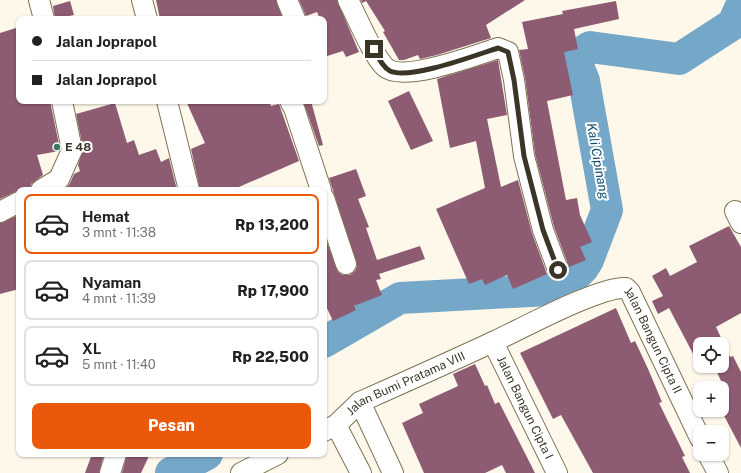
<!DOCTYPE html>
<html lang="id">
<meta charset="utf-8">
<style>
body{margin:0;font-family:"Public Sans",sans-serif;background:#f6f6f6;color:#222;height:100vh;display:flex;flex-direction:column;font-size:15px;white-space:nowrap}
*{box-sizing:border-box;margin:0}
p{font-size:13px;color:#767676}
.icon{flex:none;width:22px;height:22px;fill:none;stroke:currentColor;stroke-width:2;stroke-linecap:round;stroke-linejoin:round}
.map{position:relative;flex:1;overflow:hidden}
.side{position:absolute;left:16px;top:187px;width:311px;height:270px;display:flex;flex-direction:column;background:#fff;border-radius:8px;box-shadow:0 1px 3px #0004}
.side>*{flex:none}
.banner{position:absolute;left:16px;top:16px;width:311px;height:88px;border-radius:8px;box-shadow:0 1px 3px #0004;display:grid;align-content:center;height:88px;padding:0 16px;background:#fff}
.controls{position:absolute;left:693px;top:337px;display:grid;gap:8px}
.controls a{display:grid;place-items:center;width:36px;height:36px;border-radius:8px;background:#fff;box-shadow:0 1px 3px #0004;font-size:20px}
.end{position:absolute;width:18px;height:18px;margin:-9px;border:5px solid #3b3528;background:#fff;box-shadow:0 0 0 2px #fff}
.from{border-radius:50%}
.banner b{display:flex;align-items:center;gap:14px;height:38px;font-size:15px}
.banner b+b{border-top:1px solid #e0e0e0}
.banner i{width:10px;height:10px;background:#222}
ul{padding:7px 0 0;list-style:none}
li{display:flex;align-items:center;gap:12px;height:60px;margin:0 8px 6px;padding:0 8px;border:2px solid #e0e0e0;border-radius:8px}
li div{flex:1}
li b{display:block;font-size:15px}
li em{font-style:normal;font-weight:800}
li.on{border-color:#ea580c}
li>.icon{width:36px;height:36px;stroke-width:1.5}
.button{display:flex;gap:8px;margin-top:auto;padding:8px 16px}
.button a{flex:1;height:46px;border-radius:8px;background:#ea580c;color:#fff;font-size:16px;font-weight:800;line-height:46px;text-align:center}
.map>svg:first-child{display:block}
</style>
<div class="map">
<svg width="741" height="473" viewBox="0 0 741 473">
<rect width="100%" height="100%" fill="#fdf8ea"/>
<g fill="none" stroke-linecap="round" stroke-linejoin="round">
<path stroke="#75a7c8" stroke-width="32" d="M324,342L400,298L549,290L569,282L583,268L588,260L607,210L584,81L578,66L579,54L590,47L679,59L733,24L741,6
M171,473L207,454"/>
</g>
<path fill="#8d5b72" d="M156,0H276L283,19H160Z
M299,0H337L359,52L346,57L343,51L324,57V19H320L317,12L306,16Z
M361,0H525L486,25L491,38L437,55L420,59L418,55L404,60H399L383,32L385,31L366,1L362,3Z
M70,1L74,15L55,19L53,6Z
M616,1L619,19L574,29L578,49L564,52L573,95L547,101L566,200L577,198L580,215L592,242L580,247L586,260L569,267L554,227L535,154L525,78L519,50L528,49L522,22L563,14L562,11Z
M19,27V101H50L60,149L59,151L37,155L43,175L31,184L30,190H19L0,199V33Z
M498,60L507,115L487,119L501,187L518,180L532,233L547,274L513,289L507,275L485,285L482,279L469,284L436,209L485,188L476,141L450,148L437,79Z
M409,91L433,141L411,150L388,101Z
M186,101H269L271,106L279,104L299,161L232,190H200L191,149L205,143Z
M303,101H311L323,145L319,146Z
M115,103L127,143L134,140L139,155L156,149L161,162L169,158L177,190H63L69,185L74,174L80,171L78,165L83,148L76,114Z
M356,169L366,196L358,199L369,227L366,228L377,260L420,246L425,259L379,274L381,279L376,280L382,295L354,306L356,310L333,321L324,302V278L327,277L324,267V234L338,272L343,275H350L355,271L357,266L329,178Z
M19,215V289L0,294V223Z
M729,226L741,247V313L716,327L730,357L733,356L741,372V448L721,410L722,388H717L723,385L714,366H722V344H700V366H702L700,367L669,308L658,314L652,301L663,296L652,276L666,268L670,276L697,262L689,246Z
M616,308L631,343L635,341L649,371L662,402L659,403L685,456L682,457L690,473H593L561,415L553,419L520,353Z
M475,364L485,386L487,385L495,404L499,402L535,473H506L502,465L485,473H424L402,423L423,413L419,404L458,386L453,374Z
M92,454H104L99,473H85Z
M127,454H150L141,473H122Z"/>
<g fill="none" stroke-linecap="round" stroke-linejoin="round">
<defs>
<g id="street">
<path d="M39,0L44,19"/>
<path d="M142,0L147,19"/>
<path d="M287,0L295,19"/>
<path d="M348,0C357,17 373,56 385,67C402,83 477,55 498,48L508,52L514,80L524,156L543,230L558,270"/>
<path d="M167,101L189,190"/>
<path d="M290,101L294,108L321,190"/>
<path d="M59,179L72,150L62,101"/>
<path d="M41,190L59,179"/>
<path d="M324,198L346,264"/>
<path d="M735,211L741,223"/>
<path d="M0,212L19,202"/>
<path id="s1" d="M493,342L557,473"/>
<path d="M360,402L393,473"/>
<path d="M336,425L361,473"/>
<path id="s2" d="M324,431L336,425L360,402C405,382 450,362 495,341C523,328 600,286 626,288L630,292L700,438"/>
<path d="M708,454L718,473"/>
<path d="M110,473L116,454"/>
<path d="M241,473L278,454"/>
</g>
</defs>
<use href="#street" stroke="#7e7253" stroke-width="22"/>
<use href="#street" stroke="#fff" stroke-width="20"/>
</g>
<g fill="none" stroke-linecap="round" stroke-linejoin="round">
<path stroke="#3b3528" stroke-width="5" d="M374,49C378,56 382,67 390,71C410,80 476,55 498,48L508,52L514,80L524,156L543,230L558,270"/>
</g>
<circle fill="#397865" stroke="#fff" stroke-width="1.5" cx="57" cy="147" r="4"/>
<g text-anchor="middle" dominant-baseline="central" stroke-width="4" stroke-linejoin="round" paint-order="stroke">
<g font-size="12" font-weight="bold" fill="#3b3528" stroke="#fff" text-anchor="start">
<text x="65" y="147">E 48</text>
</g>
<g font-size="12" fill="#3b3528" stroke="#fff">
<text stroke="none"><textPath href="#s2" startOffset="396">Jalan Bangun Cipta II</textPath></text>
<text stroke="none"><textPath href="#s2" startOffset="96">Jalan Bumi Pratama VIII</textPath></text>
<text stroke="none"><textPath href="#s1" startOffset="73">Jalan Bangun Cipta I</textPath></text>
</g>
<g font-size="13" font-style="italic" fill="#114f70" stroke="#fff">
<text transform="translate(598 161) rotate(80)">Kali Cipinang</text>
</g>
</g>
</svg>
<div class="controls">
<a><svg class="icon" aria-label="locate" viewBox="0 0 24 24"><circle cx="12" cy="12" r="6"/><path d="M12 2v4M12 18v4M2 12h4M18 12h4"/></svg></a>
<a>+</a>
<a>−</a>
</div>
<i class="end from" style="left:558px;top:270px"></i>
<i class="end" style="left:374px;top:49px"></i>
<div class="banner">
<b><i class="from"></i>Jalan Joprapol</b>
<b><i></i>Jalan Joprapol</b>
</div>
<section class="side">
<ul>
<li class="on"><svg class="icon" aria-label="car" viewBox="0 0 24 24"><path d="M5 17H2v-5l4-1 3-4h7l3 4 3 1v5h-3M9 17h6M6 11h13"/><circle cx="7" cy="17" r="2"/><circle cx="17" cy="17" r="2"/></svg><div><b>Hemat</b><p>3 mnt · 11:38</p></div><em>Rp 13,200</em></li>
<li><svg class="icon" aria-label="car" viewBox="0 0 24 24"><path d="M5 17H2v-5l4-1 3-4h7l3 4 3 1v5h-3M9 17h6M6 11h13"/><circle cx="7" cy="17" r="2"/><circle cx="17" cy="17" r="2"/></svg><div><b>Nyaman</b><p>4 mnt · 11:39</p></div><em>Rp 17,900</em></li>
<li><svg class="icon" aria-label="car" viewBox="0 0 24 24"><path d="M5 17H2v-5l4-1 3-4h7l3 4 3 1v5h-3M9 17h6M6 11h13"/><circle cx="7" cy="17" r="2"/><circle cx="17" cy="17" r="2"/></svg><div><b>XL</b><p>5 mnt · 11:40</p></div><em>Rp 22,500</em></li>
</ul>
<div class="button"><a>Pesan</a></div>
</section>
</div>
